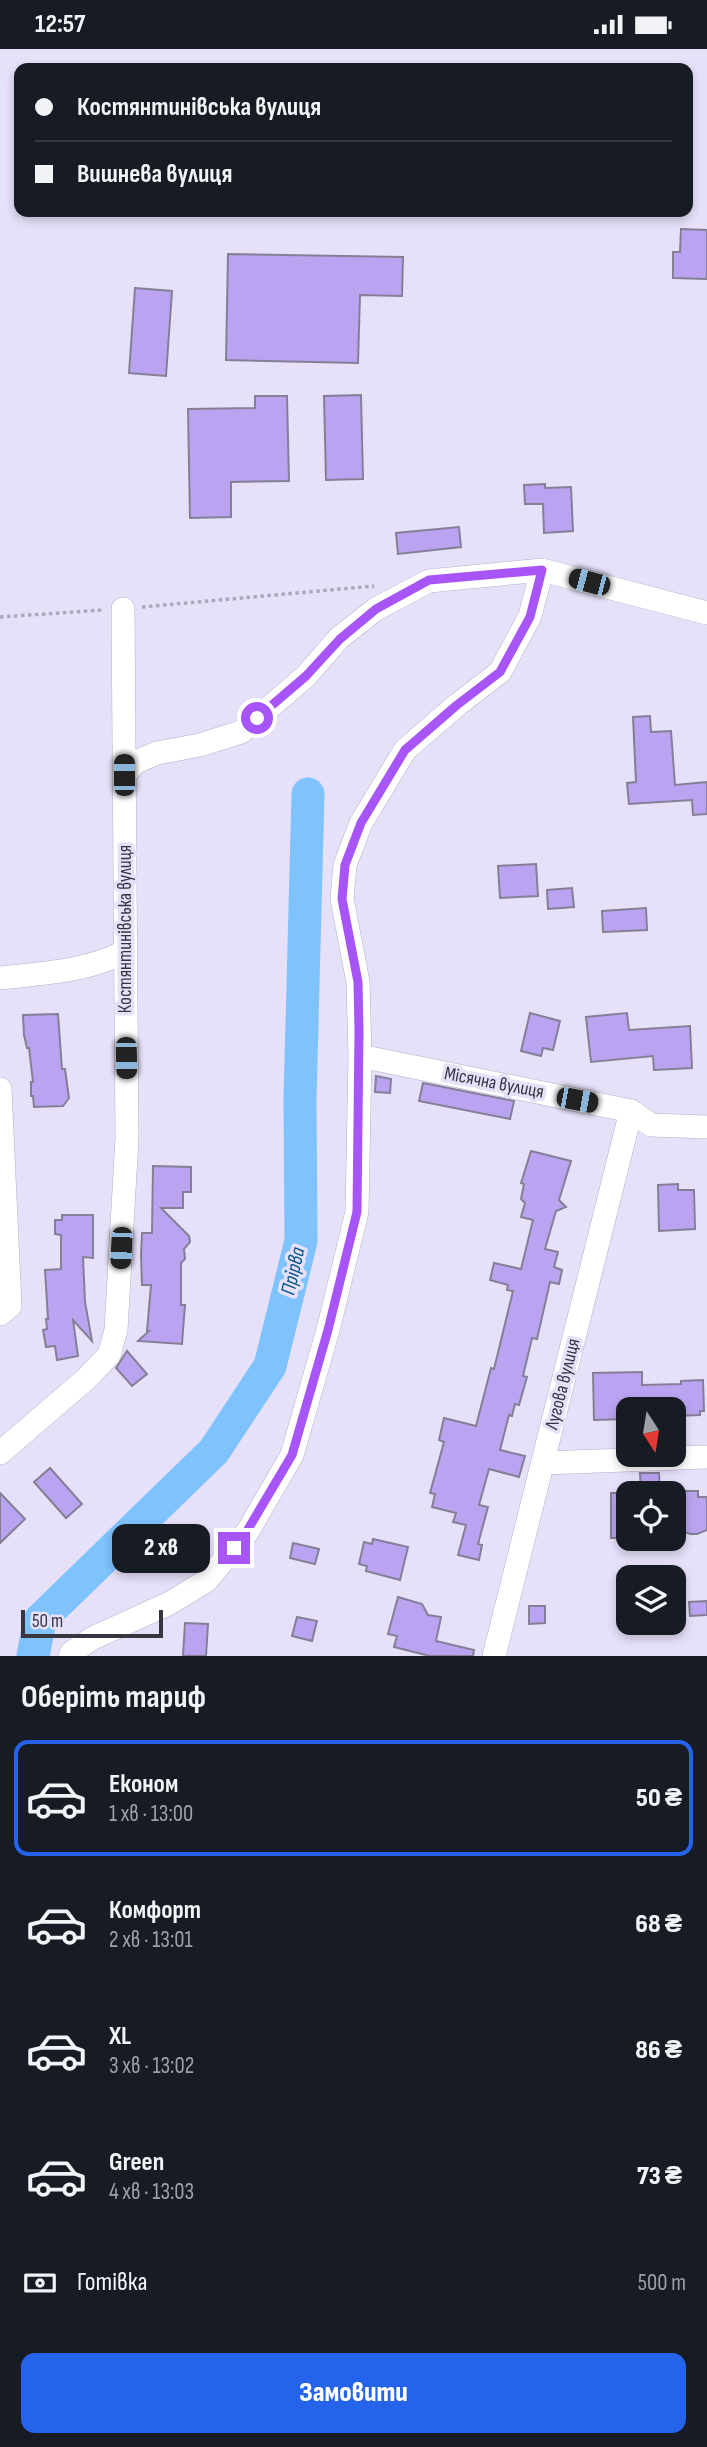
<!DOCTYPE html>
<html lang="uk">
<meta charset="utf-8">
<style>
body{margin:0;font-family:"Sofia Sans Condensed",sans-serif;background:#242831;color:#f1f3f6;height:100vh;display:flex;flex-direction:column;font-size:26px;white-space:nowrap}
*{box-sizing:border-box;margin:0}
p{font-size:23px;color:#9ea1a6}
.icon{flex:none;width:38px;height:38px;fill:none;stroke:currentColor;stroke-width:2;stroke-linecap:round;stroke-linejoin:round}
.map{position:relative;height:1607px;overflow:hidden}
.details{display:flex;flex-direction:column;background:#171b24;flex:1}
.details>*{flex:none}
.hud{position:absolute;left:14px;top:14px;width:679px;height:154px;border-radius:14px;box-shadow:0 4px 10px #0003;display:grid;align-content:center;height:154px;padding:0 21px;background:#171b24}
.needle{width:46px;rotate:168deg}
.fabs{position:absolute;left:616px;top:1348px;display:grid;gap:14px}
.fabs a{display:grid;place-items:center;width:70px;height:70px;border-radius:14px;background:#171b24;box-shadow:0 4px 10px #0003;font-size:35px}
.scale{position:absolute;left:21px;bottom:18px;width:142px;box-sizing:border-box;padding-left:7px;border:4px solid #38353f;border-top:0;font-size:19px;line-height:24px;white-space:nowrap;color:#38353f;-webkit-text-stroke:5px #e6e0f9;paint-order:stroke}
.end{position:absolute;width:32px;height:32px;margin:-16px;border:9px solid #a855f7;background:#fff;box-shadow:0 0 0 4px #fff}
.from{border-radius:50%}
.bubble{position:absolute;height:49px;border-radius:14px;background:#171b24;box-shadow:0 4px 10px #0003;font-size:23px;font-weight:800;line-height:49px;text-align:center}
.car{position:absolute;width:21px;height:42px;margin:-21px -10px;border-radius:9px;box-shadow:0 0 5px 2px #0007;background:linear-gradient(#222 24%,#8ab4d8 0 40%,#222 0 76%,#8ab4d8 0 86%,#222 0)}
.hud b{display:flex;align-items:center;gap:24px;height:66px;font-size:26px}
.hud b+b{border-top:2px solid #363941}
.hud i{width:18px;height:18px;background:#f1f3f6}
ul{padding:0;list-style:none}
li{display:flex;align-items:center;gap:21px;height:116px;margin:0 14px 10px;padding:0 7px;border:4px solid transparent;border-radius:14px}
li div{flex:1}
li b{display:block;font-size:26px}
li em{font-style:normal;font-weight:800}
li.active{border-color:#2563eb}
li>.icon{width:63px;height:63px;stroke-width:1.5}
h2{padding:0 21px;font-size:32px;line-height:84px}
.pay{display:flex;align-items:center;gap:18px;height:77px;padding:0 21px;font-size:26px}
.pay p{margin-inline-start:auto}
.primary-button{display:flex;gap:14px;margin-top:auto;padding:14px 21px}
.primary-button a{flex:1;height:80px;border-radius:14px;background:#2563eb;color:#fff;font-size:28px;font-weight:800;line-height:80px;text-align:center}
.status{display:flex;justify-content:space-between;align-items:center;height:49px;padding:0 35px;background:#171b24;direction:ltr}
.status svg{height:19px;fill:currentColor}
.map>svg:first-child{display:block}
</style>
<div class="status"><b>12:57</b><svg viewBox="0 0 49 12"><path d="M0 12V9h3v3zM5 12V6h3v6zM10 12V3h3v9zM15 12V0h3v12zM26 1h20v11H26zM47 4h2v5h-2z"/></svg></div>
<div class="map">
<svg width="707" height="1607" viewBox="0 0 707 1607">
<rect width="100%" height="100%" fill="#e6e0f9"/>
<g fill="none" stroke-linecap="round" stroke-linejoin="round">
<path stroke="#7ec2fe" stroke-width="33" d="M33,1607L40,1571L214,1402L270,1317L301,1192L300,1050L308,745"/>
</g>
<path fill="#baa4f1" stroke="#857f96" stroke-width="2" d="M681,180L707,181V230L673,229V203H680Z
M228,205L403,208L402,247L360,246L358,314L226,311Z
M135,239L172,242L166,327L129,324Z
M361,346L363,430L326,431L324,347Z
M255,347H287L289,432L231,433V468L190,469L188,360L255,359Z
M545,435V439L571,438L573,482L544,484L543,455H525L524,436Z
M459,478L461,498L398,505L396,484Z
M650,667L651,683L671,682L675,736L707,733V765L693,766L692,751L629,755L627,734L636,733L633,668Z
M536,815L538,847L500,849L498,817Z
M572,839L574,858L548,860L547,841Z
M646,859L647,881L603,883L602,862Z
M530,964L560,972L553,1001L543,999L541,1007L521,1002Z
M627,964L629,981L690,977L692,1019L654,1021L653,1007L591,1013L586,968Z
M58,965L62,1020H65L69,1049L63,1057L34,1058L33,1047H31V1033H33L29,999H27L24,986L23,966Z
M376,1027L391,1030L390,1044L375,1043Z
M423,1034L514,1052L510,1070L419,1052Z
M531,1102L571,1112L559,1151L566,1158L556,1162L545,1200L558,1203L554,1218L562,1221L559,1235L550,1233L537,1290L532,1289L523,1327L527,1328L519,1356L515,1355L512,1367L509,1366L500,1401L525,1407L519,1428L489,1420L479,1456L488,1458L478,1495L482,1496L479,1511L458,1506L466,1476L453,1473L456,1464L432,1458L435,1445L430,1444L444,1393L439,1391L444,1369L476,1377L491,1319L494,1320L513,1242L507,1241L508,1236L490,1231L494,1214L521,1220L533,1171L521,1168L525,1154L521,1150L524,1135L521,1134Z
M153,1117L191,1118V1143H183V1159H161L189,1187L190,1193L184,1200L185,1210L181,1214V1256H185L182,1295L138,1292L149,1282H147L151,1236H142L141,1206L142,1184H152Z
M678,1135V1141H694L695,1180L659,1182L658,1136Z
M62,1166H93V1209L83,1208L85,1253L92,1292L73,1271L78,1307L57,1311L55,1297L46,1298L43,1281L47,1280L46,1270H48L45,1221L61,1220V1186L55,1185V1171H62Z
M127,1302L147,1325L132,1337L116,1319Z
M642,1323V1336L681,1335V1332L703,1331L704,1362H700V1366L674,1367V1360H628V1370L594,1371L593,1324Z
M50,1419L82,1455L66,1469L34,1433Z
M640,1424H659L660,1442L641,1444Z
M676,1442H698V1448H707V1481L697,1485H690L677,1480Z
M0,1444L25,1470L0,1494Z
M611,1444H628V1489H611Z
M373,1490L408,1498L400,1531L366,1522L367,1517L359,1515L364,1493L372,1495Z
M293,1494L319,1500L315,1515L290,1509Z
M398,1548L422,1555L428,1566L441,1568L436,1592L474,1601L473,1607H430L394,1598L397,1587L388,1585Z
M707,1552V1566L690,1567L689,1553Z
M529,1557H545V1574L529,1575Z
M297,1568L317,1572L312,1592L292,1587Z
M185,1574L208,1575L206,1607H183Z"/>
<g fill="none" stroke-linecap="round" stroke-linejoin="round">
<defs>
<path id="street" d="M124,726L136,713L157,704L200,696L241,683L306,627L339,589L376,560L429,532L542,521L707,564
M0,929C43,924 85,923 124,903
M360,1007L631,1062L651,1076L707,1078
M0,1040L10,1257L0,1265
M0,1404L86,1330L109,1306L116,1281L127,1089L123,560
M544,1414L707,1408
M70,1607L72,1603L93,1589L170,1554L206,1532L248,1482L292,1406L328,1281L357,1163L360,1007L358,933L342,850L345,816L361,774L405,701L457,656L500,623L530,567L542,521
M494,1607L631,1062"/>
</defs>
<use href="#street" stroke="#b5afc8" stroke-width="24"/>
<path stroke="#aca7bb" stroke-width="3.5" stroke-dasharray="3.5 3.5" stroke-linecap="butt" d="M142,558L374,537
M0,568L103,561"/>
<use href="#street" stroke="#fff" stroke-width="23"/>
</g>
<g fill="none" stroke-linecap="round" stroke-linejoin="round">
<path stroke="#a855f7" stroke-width="9" d="M234,1499L247,1482L292,1406L328,1281L357,1163L359,982L358,933L342,850L345,816L361,774L405,701L457,656L500,623L530,568L542,521L429,531L376,560L340,590L306,627L257,669"/>
</g>
<g text-anchor="middle" dominant-baseline="central" stroke-width="7" stroke-linejoin="round" paint-order="stroke">
<g font-size="19" fill="#38353f" stroke="#e6e0f9">
<text transform="translate(125 880) rotate(-90)">Костянтинівська вулиця</text>
<text transform="translate(494 1034) rotate(11)">Місячна вулиця</text>
<text transform="translate(563 1335) rotate(-76)">Лугова вулиця</text>
</g>
<g font-size="21" font-style="italic" fill="#08588e" stroke="#e6e0f9">
<text transform="translate(293 1222) rotate(-77)">Прірва</text>
</g>
</g>
</svg>
<div class="fabs">
<a><svg class="needle" viewBox="-14 -14 28 28"><path d="M0-13l5 13h-10z" fill="#e53935"/><path d="M0 13l5-13h-10z" fill="#9ea1a6"/></svg></a>
<a><svg class="icon" aria-label="locate" viewBox="0 0 24 24"><circle cx="12" cy="12" r="6"/><path d="M12 2v4M12 18v4M2 12h4M18 12h4"/></svg></a>
<a><svg class="icon" aria-label="layers" viewBox="0 0 24 24"><path d="M12 4l9 5-9 5-9-5zM3 14l9 5 9-5"/></svg></a>
</div>
<div class="scale">50 m</div>
<i class="end from" style="left:257px;top:669px"></i>
<i class="end" style="left:234px;top:1499px"></i>
<div class="bubble" style="left:112px;top:1475px;width:98px">2 хв</div>
<i class="car" style="left:589px;top:533px;rotate:285deg"></i>
<i class="car" style="left:124px;top:726px;rotate:0deg"></i>
<i class="car" style="left:126px;top:1009px;rotate:179deg"></i>
<i class="car" style="left:577px;top:1051px;rotate:101deg"></i>
<i class="car" style="left:121px;top:1199px;rotate:183deg"></i>
<div class="hud">
<b><i class="from"></i>Костянтинівська вулиця</b>
<b><i></i>Вишнева вулиця</b>
</div>
</div>
<section class="details">
<h2>Оберіть тариф</h2>
<ul>
<li class="active"><svg class="icon" aria-label="car" viewBox="0 0 24 24"><path d="M5 17H2v-5l4-1 3-4h7l3 4 3 1v5h-3M9 17h6M6 11h13"/><circle cx="7" cy="17" r="2"/><circle cx="17" cy="17" r="2"/></svg><div><b>Економ</b><p>1 хв · 13:00</p></div><em>50 ₴</em></li>
<li><svg class="icon" aria-label="car" viewBox="0 0 24 24"><path d="M5 17H2v-5l4-1 3-4h7l3 4 3 1v5h-3M9 17h6M6 11h13"/><circle cx="7" cy="17" r="2"/><circle cx="17" cy="17" r="2"/></svg><div><b>Комфорт</b><p>2 хв · 13:01</p></div><em>68 ₴</em></li>
<li><svg class="icon" aria-label="car" viewBox="0 0 24 24"><path d="M5 17H2v-5l4-1 3-4h7l3 4 3 1v5h-3M9 17h6M6 11h13"/><circle cx="7" cy="17" r="2"/><circle cx="17" cy="17" r="2"/></svg><div><b>XL</b><p>3 хв · 13:02</p></div><em>86 ₴</em></li>
<li><svg class="icon" aria-label="car" viewBox="0 0 24 24"><path d="M5 17H2v-5l4-1 3-4h7l3 4 3 1v5h-3M9 17h6M6 11h13"/><circle cx="7" cy="17" r="2"/><circle cx="17" cy="17" r="2"/></svg><div><b>Green</b><p>4 хв · 13:03</p></div><em>73 ₴</em></li>
</ul>
<div class="pay"><svg class="icon" aria-label="cash" viewBox="0 0 24 24"><path d="M3 7h18v10H3z"/><circle cx="12" cy="12" r="2"/></svg>Готівка<p>500 m</p></div>
<div class="primary-button"><a>Замовити</a></div>
</section>
